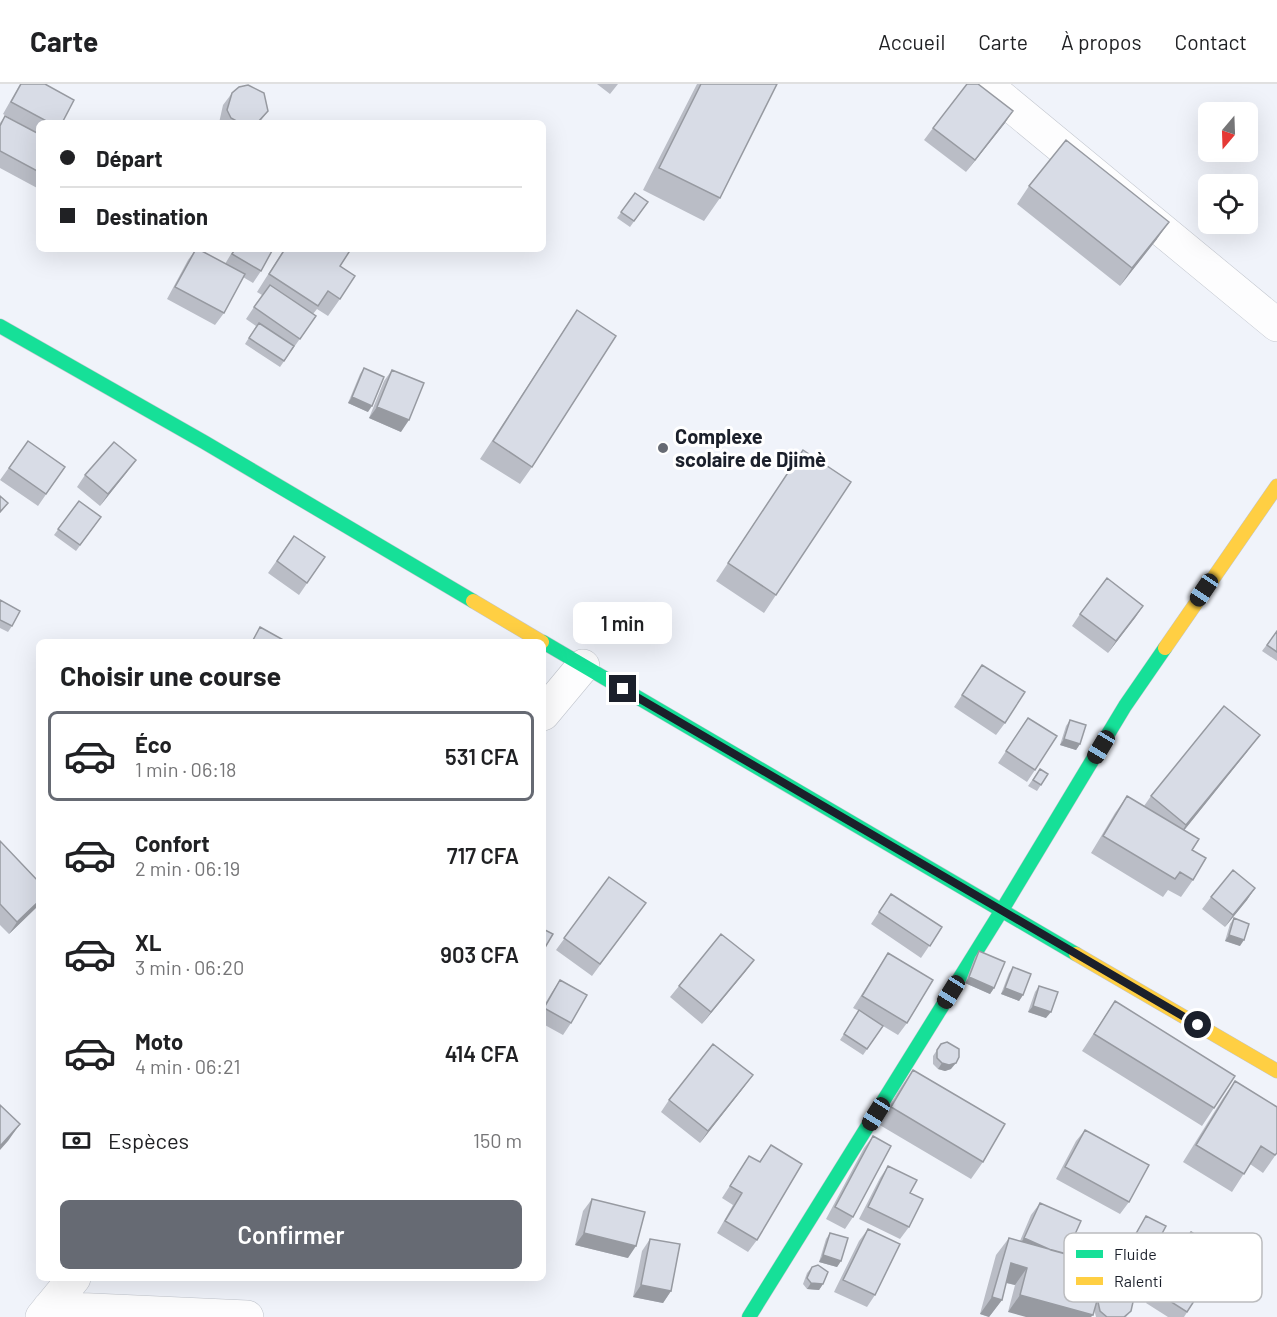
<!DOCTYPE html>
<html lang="fr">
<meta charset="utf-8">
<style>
body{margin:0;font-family:Barlow,sans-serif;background:#f2f2f2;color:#202124;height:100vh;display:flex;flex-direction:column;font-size:22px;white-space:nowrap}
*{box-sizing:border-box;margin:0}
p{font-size:20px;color:#757577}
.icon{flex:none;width:33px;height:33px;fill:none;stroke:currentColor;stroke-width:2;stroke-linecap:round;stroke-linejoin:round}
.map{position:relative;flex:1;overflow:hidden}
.panel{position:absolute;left:36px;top:555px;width:510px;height:642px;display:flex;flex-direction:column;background:#fff;border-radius:9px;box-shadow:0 6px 24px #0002}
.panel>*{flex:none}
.banner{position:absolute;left:36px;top:36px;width:510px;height:132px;border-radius:9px;box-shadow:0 6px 24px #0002;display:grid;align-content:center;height:132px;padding:0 24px;background:#fff}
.needle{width:39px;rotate:199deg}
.buttons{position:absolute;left:1198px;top:18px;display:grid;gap:12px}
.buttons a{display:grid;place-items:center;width:60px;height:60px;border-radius:9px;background:#fff;box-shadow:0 6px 24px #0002;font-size:30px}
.end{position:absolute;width:27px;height:27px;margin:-14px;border:8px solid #1b202b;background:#fff;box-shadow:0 0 0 3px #fff}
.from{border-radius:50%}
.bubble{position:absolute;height:42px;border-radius:9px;background:#fff;box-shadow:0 6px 24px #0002;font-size:20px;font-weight:600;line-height:42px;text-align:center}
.car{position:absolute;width:18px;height:36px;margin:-18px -9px;border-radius:8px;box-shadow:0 0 4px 2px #0007;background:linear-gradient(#222 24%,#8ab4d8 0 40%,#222 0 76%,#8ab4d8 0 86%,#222 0)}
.banner b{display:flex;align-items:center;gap:21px;height:57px;font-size:22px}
.banner b+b{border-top:2px solid #e0e0e0}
.banner i{width:15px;height:15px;background:#202124}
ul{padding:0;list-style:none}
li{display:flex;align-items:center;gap:18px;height:90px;margin:0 12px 9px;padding:0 12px;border:3px solid transparent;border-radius:9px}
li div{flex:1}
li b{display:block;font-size:22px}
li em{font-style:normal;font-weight:600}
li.current{border-color:#666a73}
li>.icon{width:54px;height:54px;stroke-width:1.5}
h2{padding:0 24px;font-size:27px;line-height:72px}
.pay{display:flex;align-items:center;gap:15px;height:66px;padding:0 24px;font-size:22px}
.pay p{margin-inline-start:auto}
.button{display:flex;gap:12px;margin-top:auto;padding:12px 24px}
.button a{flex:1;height:69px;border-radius:9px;background:#666a73;color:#fff;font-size:24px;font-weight:600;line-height:69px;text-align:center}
header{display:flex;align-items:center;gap:36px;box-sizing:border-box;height:84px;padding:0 30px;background:#fff;border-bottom:2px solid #e0e0e0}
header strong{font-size:28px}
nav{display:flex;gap:33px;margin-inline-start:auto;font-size:21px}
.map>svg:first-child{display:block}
</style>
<header>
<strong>Carte</strong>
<nav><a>Accueil</a><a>Carte</a><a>À propos</a><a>Contact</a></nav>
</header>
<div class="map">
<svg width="1277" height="1233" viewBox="0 0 1277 1233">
<rect width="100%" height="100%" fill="#f0f3fa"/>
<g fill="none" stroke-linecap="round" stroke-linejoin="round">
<defs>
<path id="street" d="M985,0L1277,241
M543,630L583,582
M49,1224L247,1233
M42,1233L74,1194"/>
<path id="fast" d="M0,242L204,358L473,517
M543,558L1076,870
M749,1233L1002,826L1125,622L1165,564"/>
<path id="slow" d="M473,517L542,558
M1165,564L1277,402
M1076,870L1277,987"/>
</defs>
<use href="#street" stroke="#c1c5cd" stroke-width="34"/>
<use href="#fast" stroke="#c1c5cd" stroke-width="15"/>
<use href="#slow" stroke="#c1c5cd" stroke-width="15"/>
<use href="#street" stroke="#fdfdfe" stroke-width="33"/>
<use href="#fast" stroke="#16e098" stroke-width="14"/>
<use href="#slow" stroke="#ffcf43" stroke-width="14"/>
</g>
<path fill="#babdc6" d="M20,0H45L62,39H39V50L3,30Z
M597,0H618L610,10Z
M697,0H777L720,114L704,137L643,106Z
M232,9L268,27L259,39H219L223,21Z
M5,32L39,50V105L0,84V39Z
M1005,39L966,88L924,56L933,44Z
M1029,102L1157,155L1120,202L1017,120Z
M635,109L648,118L630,143L617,134Z
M196,165L225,180L234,165H276L274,167L272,166L261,187L253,199L243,193L224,229L215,241L167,215L188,176Z
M284,165H351L340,182V215L328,232L317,225L313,230L316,232L280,283L245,260L256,242L246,235L262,211L257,208Z
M577,226L532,383L520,400L480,375Z
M364,284L368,328L348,319L360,290Z
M392,286L401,348L369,334L384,297Z
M28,357L65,383L38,422L0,396Z
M803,366L776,511L764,529L716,497Z
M127,388L100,422L77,403L85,391Z
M79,417L101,433L76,467L54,451Z
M294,452L325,473L299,511L268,489Z
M0,516L12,542L8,548L0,544Z
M1143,522L1108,569L1072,542L1080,530Z
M1277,547V577L1262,567Z
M982,581L1005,639L996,651L954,623Z
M1028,634L1035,686L1027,698L998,679Z
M1070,636L1080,660L1076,666L1060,661L1066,642Z
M1247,668L1184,746L1192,766L1193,796L1181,813L1168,806L1163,813L1091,769L1115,729L1127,712L1144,722L1151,712Z
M1040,685L1048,690L1037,707L1028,702Z
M0,757L39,821L9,850L0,841Z
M609,793L646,819L592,892L556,866Z
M1255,804L1247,816L1225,843L1202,825L1211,813Z
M891,810L942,843L921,874L871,840Z
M1234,834L1240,862L1225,857L1230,840Z
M979,867L994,904L990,910L965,899L975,873Z
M888,869L907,939L898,951L883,942L863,971L840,956L859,927L853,924Z
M754,876L745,888L702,940L670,913L679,902Z
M1013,883L1023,911L1019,917L1001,910L1009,889Z
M560,896L571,939L563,951L543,940V923L552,908Z
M1039,902L1046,934L1028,928L1035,908Z
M1115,917L1214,1024L1202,1042L1082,967Z
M941,960L951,985L945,987L938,985L933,980V972Z
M913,986L983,1078L971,1095L878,1040L901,1003Z
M1235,997L1277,1069L1263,1089L1250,1080L1232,1108L1183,1078L1223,1014Z
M744,1003L700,1059L661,1028L669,1016Z
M1085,1046L1129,1118L1120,1130L1056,1095L1076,1057Z
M873,1052L853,1133L845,1145L826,1135L864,1064Z
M771,1061L757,1156L748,1168L717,1149L733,1121L722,1114L749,1072L759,1078Z
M888,1082L910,1109L909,1143L900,1155L859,1135L880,1094Z
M592,1115L628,1174L575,1161L583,1127Z
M1040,1119L1066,1170L1098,1214L1101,1209L1131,1227L1126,1233H1096L1094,1225L1008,1228L1015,1201L1006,1199L1002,1216L989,1233L980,1230L996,1171L1009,1154L1020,1157L1031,1131Z
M1146,1132L1150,1172L1145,1178L1125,1168Z
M868,1145L875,1211L867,1223L834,1208L859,1157Z
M1191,1148L1225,1169L1184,1233H1168L1146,1219Z
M830,1149L841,1177L837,1183L819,1178L826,1155Z
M650,1155L671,1207L663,1219L633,1213L642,1167Z
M812,1183L823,1200L819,1206L807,1205L803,1200L807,1189Z"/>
<path fill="#979aa1" d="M1013,27L1005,39L966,88L975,76Z
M1169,138L1157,155L1120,202L1132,184Z
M352,313L372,322L368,328L348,319Z
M377,323L409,336L401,348L369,334Z
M136,376L127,388L100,422L108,410Z
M1143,522L1135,534L1108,569L1116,557Z
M1260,651L1247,668L1174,759L1186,741Z
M1064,655L1080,660L1076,666L1060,661Z
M1255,804L1247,816L1225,843L1233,831Z
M39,817V821L9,850L17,838Z
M1229,851L1244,856L1240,862L1225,857Z
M754,876L745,888L702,940L711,928Z
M969,893L994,904L990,910L965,899Z
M1005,904L1023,911L1019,917L1001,910Z
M1033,922L1051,928L1046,934L1028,928Z
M942,979H956L951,985L945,987L938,985Z
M753,991L744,1003L700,1059L708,1047Z
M20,1040L8,1057L0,1066V1062Z
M584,1149L636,1162L628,1174L575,1161Z
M1024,1154L1066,1172L1016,1166Z
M823,1171L841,1177L837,1183L819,1178Z
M1011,1179L1027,1184L1015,1201L999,1197Z
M811,1199L823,1200L819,1206L807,1205Z
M641,1201L671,1207L663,1219L633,1213Z
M1020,1211L1093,1231L1091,1233H1026L1008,1228Z
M992,1213L1002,1216L989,1233L980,1230Z"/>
<path fill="#d8dce6" stroke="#979aa1" stroke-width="1.5" d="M21,0H45L74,16L62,39H50L11,18Z
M701,0H777L720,114L659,84Z
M967,0H978L1013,27L975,76L933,44Z
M248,1L264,9L268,27L257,39H240L231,34L227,26L232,9L239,3Z
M5,32L39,50V88L0,67V42Z
M1066,56L1169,138L1132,184L1029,102Z
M635,109L648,118L634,137L621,128Z
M196,165H198L245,190L224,229L175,203Z
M235,165H273L261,187L232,170Z
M285,165H351L340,182L355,192L340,215L328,207L318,222L269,190Z
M270,201L316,232L300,255L254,223Z
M577,226L616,252L532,383L493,357Z
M259,239L294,262L284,277L249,254Z
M364,284L384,293L372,322L352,313Z
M392,286L424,299L409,336L377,323Z
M28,357L65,383L46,410L9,384Z
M114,358L136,376L108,410L85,391Z
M803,366L851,398L776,511L728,479Z
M0,412L8,419L0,428Z
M79,417L101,433L80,461L58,445Z
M294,452L325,473L307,499L277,477Z
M1107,494L1143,522L1116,557L1080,530Z
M0,516L20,527L12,542L0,536Z
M260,543L287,558H252Z
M1277,547V568L1267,561Z
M982,581L1025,608L1005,639L962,611Z
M1224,622L1260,651L1186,741L1151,712Z
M1028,634L1057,652L1035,686L1006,667Z
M1070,636L1086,641L1080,660L1064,655Z
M1040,685L1048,690L1041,701L1033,696Z
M1127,712L1199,755L1192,766L1206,774L1193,796L1180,788L1175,795L1103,752Z
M0,757L39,798V817L17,838L0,820Z
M1233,786L1255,804L1233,831L1211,813Z
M609,793L646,819L600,880L564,854Z
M891,810L942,843L930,862L879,828Z
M1234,834L1249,840L1244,856L1229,851Z
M543,845L553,850L543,867Z
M721,850L754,876L711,928L679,902Z
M979,867L1005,878L994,904L969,893Z
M888,869L933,896L907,939L862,912Z
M1013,883L1031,890L1023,911L1005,904Z
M560,896L587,911L571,939L544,924Z
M1039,902L1058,908L1051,928L1033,922Z
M1115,917L1235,992L1214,1024L1094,950Z
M859,926L883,942L867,965L844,950Z
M947,958L959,965V973L956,979L949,981L942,979L937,974V966L941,960Z
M713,960L753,991L708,1047L669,1016Z
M913,986L1005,1040L983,1078L891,1023Z
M1235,997L1277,1023V1069L1275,1071L1261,1062L1244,1090L1196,1061Z
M0,1021L20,1040L0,1062Z
M1085,1046L1149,1081L1129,1118L1065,1083Z
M873,1052L891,1062L853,1133L835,1123Z
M771,1061L802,1080L757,1156L725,1137L742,1109L730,1102L749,1072L760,1078Z
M888,1082L917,1096L910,1109L923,1115L909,1143L868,1123Z
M592,1115L645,1128L636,1162L584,1149Z
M1040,1119L1081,1137L1066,1170L1051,1166L1024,1154Z
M1146,1132L1166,1142L1150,1172L1129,1162Z
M868,1145L900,1160L875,1211L843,1196Z
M1191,1148L1225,1169L1187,1228L1154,1207Z
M830,1149L848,1154L841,1177L823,1171Z
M1009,1154L1107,1181L1093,1231L1020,1211L1027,1184L1011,1179L1002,1216L992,1213Z
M650,1155L680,1160L671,1207L641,1201Z
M818,1181L828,1188L823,1200L811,1199L807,1194L812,1183Z
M1116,1201L1124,1203L1131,1209L1133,1218L1131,1227L1124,1233H1107L1100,1227L1098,1218L1101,1209L1107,1203Z"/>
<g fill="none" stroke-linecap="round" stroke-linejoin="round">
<path stroke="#1b202b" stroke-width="8" d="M623,605L1198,941"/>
</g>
<circle fill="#666a73" stroke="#fff" stroke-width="2" cx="663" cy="364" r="6"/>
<g text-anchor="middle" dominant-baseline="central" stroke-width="6" stroke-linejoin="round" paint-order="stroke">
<g font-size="20" font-weight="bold" fill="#1b202b" stroke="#fff" text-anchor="start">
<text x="675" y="352">Complexe<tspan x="675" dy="23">scolaire de Djimè</tspan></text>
</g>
</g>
<rect x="1064" y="1149" width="198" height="69" rx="9" fill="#fff" stroke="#bbbcbf" stroke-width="1.5"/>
<rect x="1076" y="1166" width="27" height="8" fill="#16e098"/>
<rect x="1076" y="1193" width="27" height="8" fill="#ffcf43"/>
<g font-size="16" fill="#1b202b">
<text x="1114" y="1176">Fluide</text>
<text x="1114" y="1203">Ralenti</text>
</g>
</svg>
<div class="buttons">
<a><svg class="needle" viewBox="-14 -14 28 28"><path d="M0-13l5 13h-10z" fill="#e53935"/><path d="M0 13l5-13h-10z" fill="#757577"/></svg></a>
<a><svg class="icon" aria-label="locate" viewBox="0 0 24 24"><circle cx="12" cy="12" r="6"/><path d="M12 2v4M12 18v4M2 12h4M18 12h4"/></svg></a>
</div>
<i class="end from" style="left:1198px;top:941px"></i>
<i class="end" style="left:623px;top:605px"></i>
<div class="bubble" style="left:573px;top:518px;width:99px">1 min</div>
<i class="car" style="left:1204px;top:506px;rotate:214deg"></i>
<i class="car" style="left:1101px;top:663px;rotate:211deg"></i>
<i class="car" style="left:951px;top:908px;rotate:212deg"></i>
<i class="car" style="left:876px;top:1030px;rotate:212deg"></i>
<div class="banner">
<b><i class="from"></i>Départ</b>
<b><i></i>Destination</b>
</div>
<section class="panel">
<h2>Choisir une course</h2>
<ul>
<li class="current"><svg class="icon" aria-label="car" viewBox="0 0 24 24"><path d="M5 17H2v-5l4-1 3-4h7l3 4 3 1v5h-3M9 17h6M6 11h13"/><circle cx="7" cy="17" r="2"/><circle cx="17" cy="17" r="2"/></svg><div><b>Éco</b><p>1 min · 06:18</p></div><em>531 CFA</em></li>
<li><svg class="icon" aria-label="car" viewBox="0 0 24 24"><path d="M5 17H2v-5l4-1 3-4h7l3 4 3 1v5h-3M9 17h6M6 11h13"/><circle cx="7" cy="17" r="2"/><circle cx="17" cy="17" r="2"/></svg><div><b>Confort</b><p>2 min · 06:19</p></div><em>717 CFA</em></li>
<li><svg class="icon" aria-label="car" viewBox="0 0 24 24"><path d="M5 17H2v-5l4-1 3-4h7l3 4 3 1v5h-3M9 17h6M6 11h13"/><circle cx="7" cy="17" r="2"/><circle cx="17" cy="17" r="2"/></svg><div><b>XL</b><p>3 min · 06:20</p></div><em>903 CFA</em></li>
<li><svg class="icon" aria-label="car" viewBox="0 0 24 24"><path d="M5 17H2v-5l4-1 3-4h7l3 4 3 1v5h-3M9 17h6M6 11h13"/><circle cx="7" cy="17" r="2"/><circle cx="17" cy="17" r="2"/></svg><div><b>Moto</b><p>4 min · 06:21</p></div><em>414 CFA</em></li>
</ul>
<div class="pay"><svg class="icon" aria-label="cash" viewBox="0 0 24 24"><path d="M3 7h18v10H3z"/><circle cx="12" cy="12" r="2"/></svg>Espèces<p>150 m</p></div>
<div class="button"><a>Confirmer</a></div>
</section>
</div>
